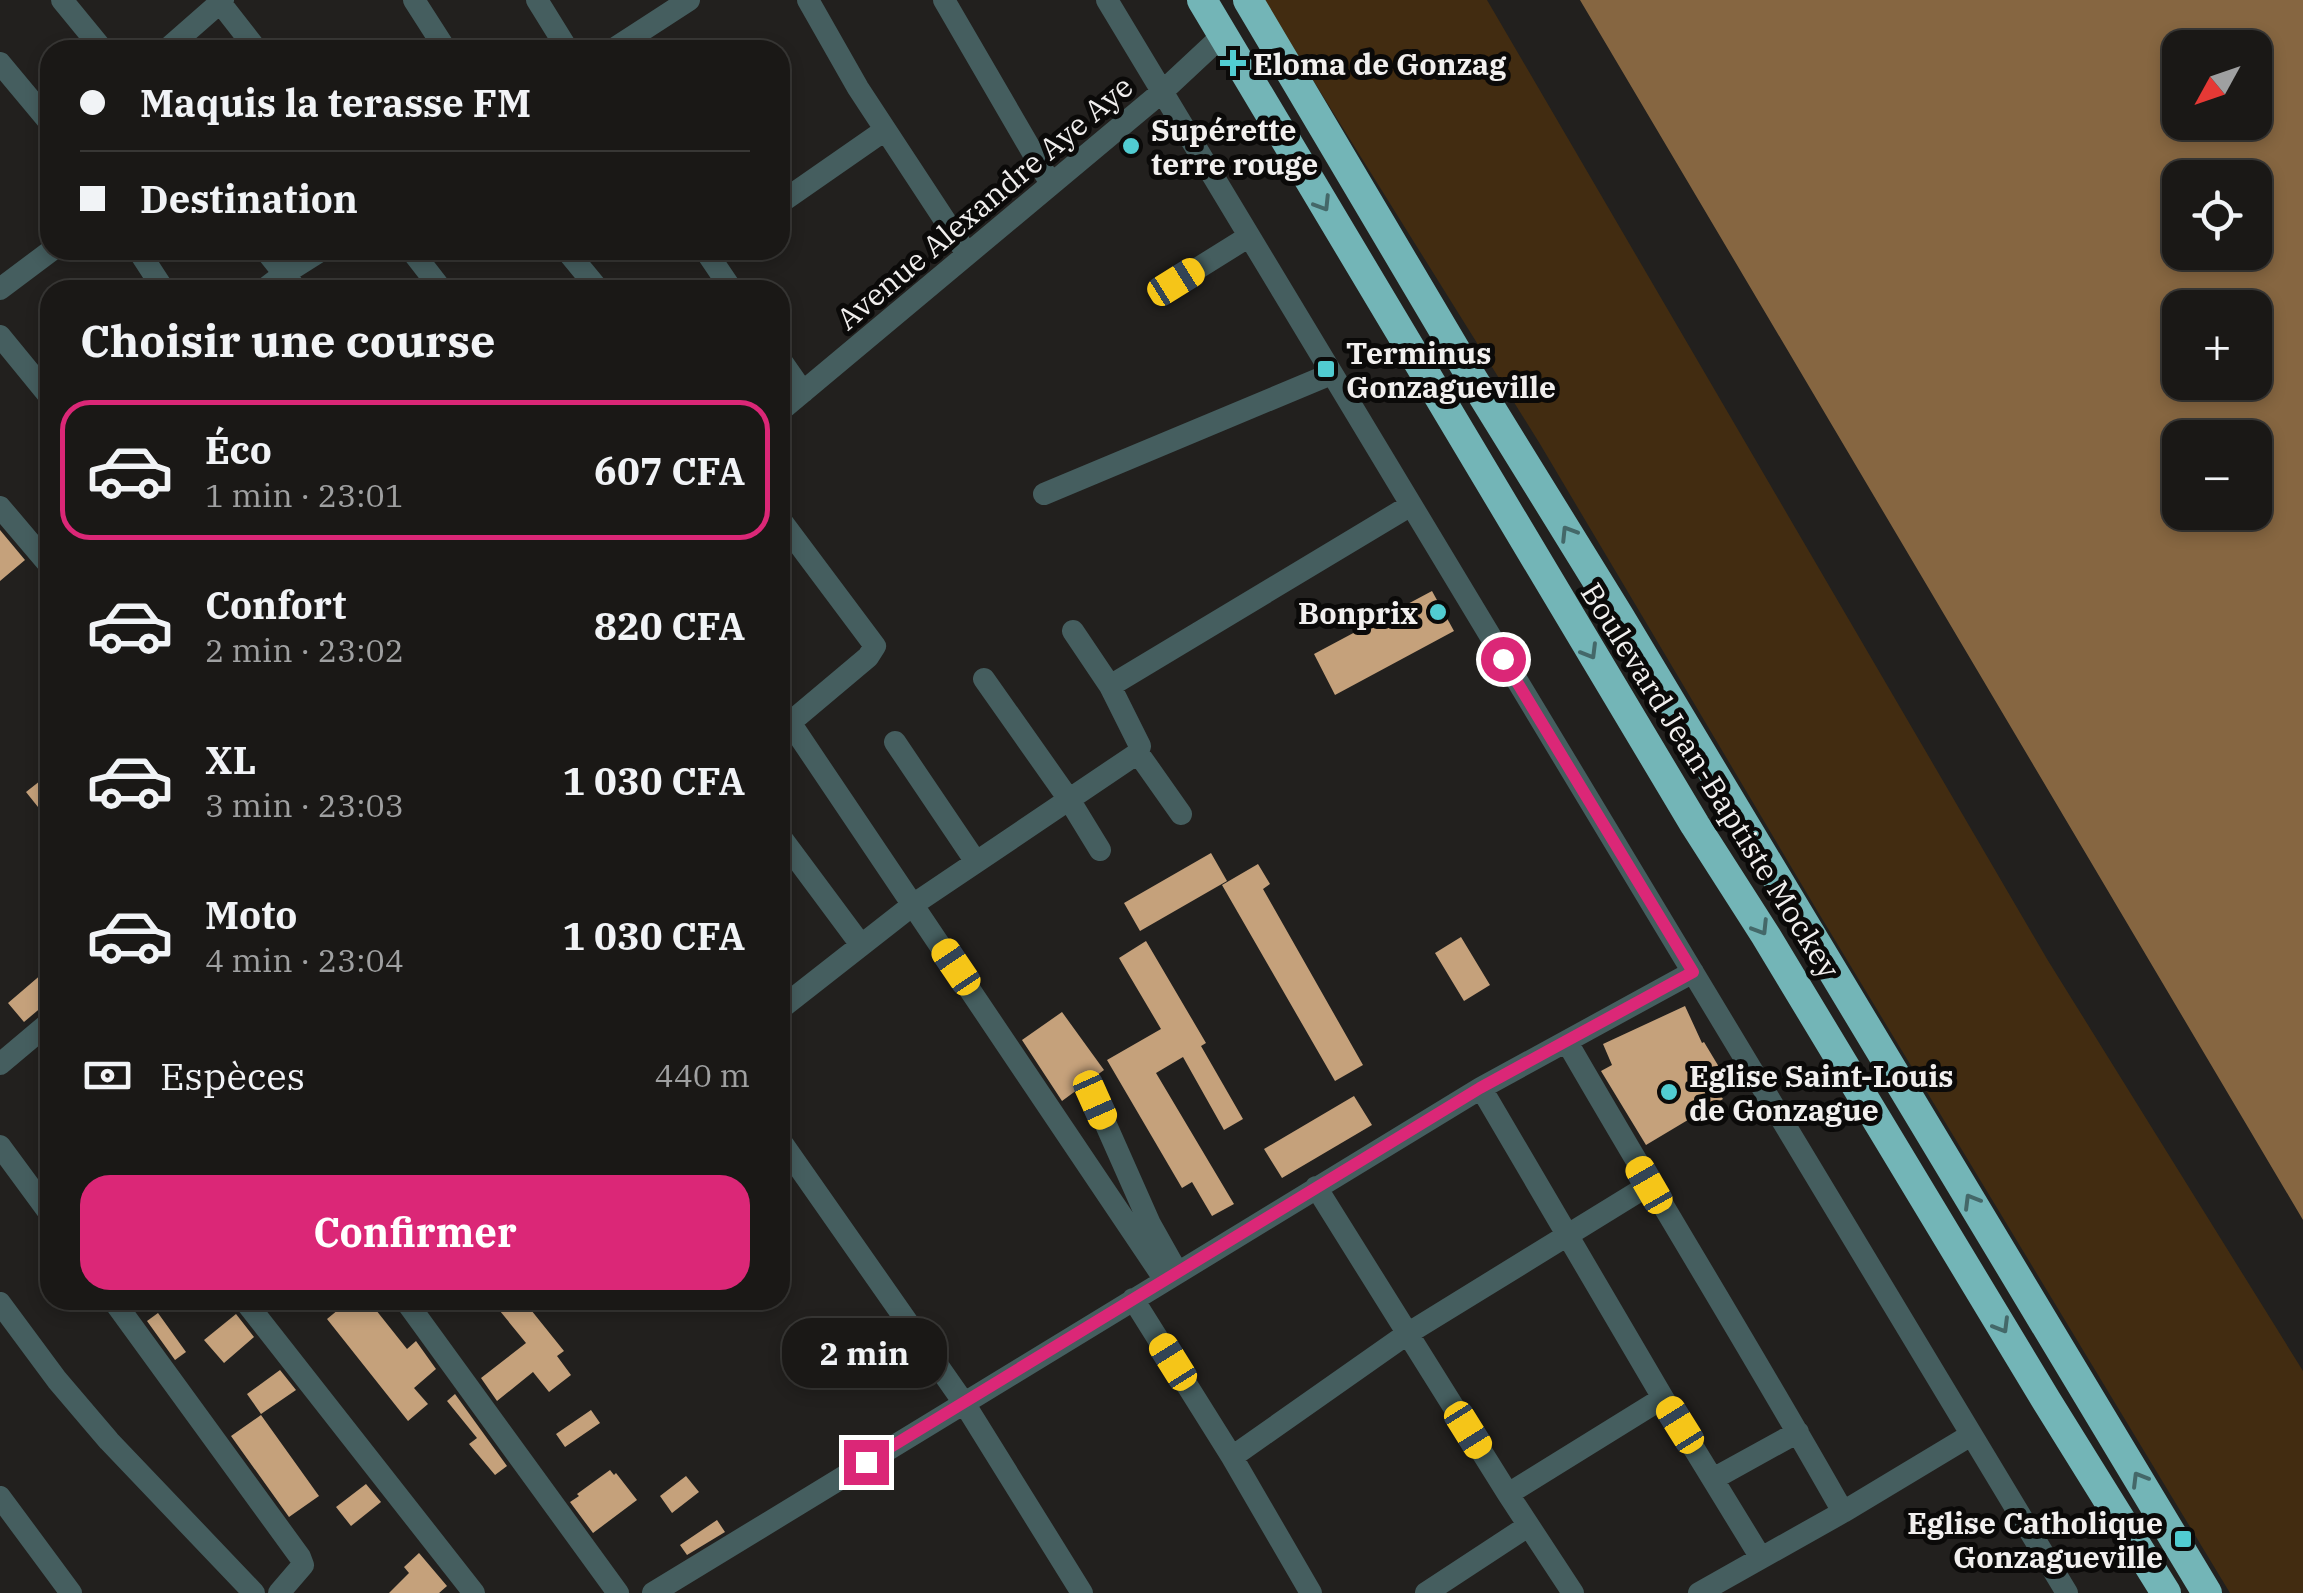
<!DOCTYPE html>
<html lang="fr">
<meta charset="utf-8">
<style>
body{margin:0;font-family:"IBM Plex Serif",serif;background:#272523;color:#f1f3f6;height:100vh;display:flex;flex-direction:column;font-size:38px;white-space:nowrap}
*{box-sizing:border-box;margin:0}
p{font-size:32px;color:#9fa0a1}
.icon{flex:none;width:55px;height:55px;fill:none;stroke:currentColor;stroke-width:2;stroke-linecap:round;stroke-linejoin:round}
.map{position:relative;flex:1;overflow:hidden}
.details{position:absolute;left:40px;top:280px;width:750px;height:1030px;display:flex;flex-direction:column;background:#1a1816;border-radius:30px;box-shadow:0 5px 15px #0003,0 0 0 2px #383735}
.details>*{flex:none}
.guide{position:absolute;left:40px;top:40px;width:750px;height:220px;border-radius:30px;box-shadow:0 5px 15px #0003,0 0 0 2px #383735;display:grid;align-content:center;height:220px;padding:0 40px;background:#1a1816}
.needle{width:65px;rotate:230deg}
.tools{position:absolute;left:2162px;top:30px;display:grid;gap:20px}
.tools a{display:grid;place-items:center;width:110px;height:110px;border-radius:20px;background:#1a1816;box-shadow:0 5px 15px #0003,0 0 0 2px #383735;font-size:50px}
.end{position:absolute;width:45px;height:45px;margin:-22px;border:12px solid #db2777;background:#fff;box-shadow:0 0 0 5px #fff}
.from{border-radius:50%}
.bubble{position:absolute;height:70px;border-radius:30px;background:#1a1816;box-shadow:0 5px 15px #0003,0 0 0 2px #383735;font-size:32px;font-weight:700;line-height:70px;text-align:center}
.car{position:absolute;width:30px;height:60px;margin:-30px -15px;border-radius:12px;box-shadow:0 0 8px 2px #0007;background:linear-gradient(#f5c518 24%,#345 0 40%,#f5c518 0 76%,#345 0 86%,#f5c518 0)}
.guide b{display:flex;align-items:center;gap:35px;height:95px;font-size:38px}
.guide b+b{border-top:2px solid #383735}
.guide i{width:25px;height:25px;background:#f1f3f6}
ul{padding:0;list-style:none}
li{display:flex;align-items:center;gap:30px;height:140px;margin:0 20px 15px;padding:0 20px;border:5px solid transparent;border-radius:30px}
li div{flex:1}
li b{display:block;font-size:38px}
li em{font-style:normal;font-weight:700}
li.selected{border-color:#db2777}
li>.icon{width:90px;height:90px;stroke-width:1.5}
h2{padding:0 40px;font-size:45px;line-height:120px}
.pay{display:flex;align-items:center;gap:25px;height:110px;padding:0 40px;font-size:38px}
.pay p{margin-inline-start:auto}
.button{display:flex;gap:20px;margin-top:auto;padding:20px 40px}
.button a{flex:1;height:115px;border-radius:30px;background:#db2777;color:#fff;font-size:40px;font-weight:700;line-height:115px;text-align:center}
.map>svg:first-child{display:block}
</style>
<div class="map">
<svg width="2303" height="1593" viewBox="0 0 2303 1593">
<rect width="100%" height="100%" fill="#22201e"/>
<path fill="#422c11" d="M1263,0H1487L2047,959L2303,1371V1593H2230L1818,912L1540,444Z"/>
<path fill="#866641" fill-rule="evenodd" d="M1580,0H2303V1220ZM2180,48H2255V122H2180ZM2180,178H2255V252H2180ZM2180,308H2255V382H2180ZM2180,438H2255V512H2180Z"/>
<path fill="#c5a17b" d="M0,530L25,560L0,581Z
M1432,591L1454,631L1335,695L1314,654Z
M50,773V822L26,792Z
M1211,853L1227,881L1140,931L1124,903Z
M1258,864L1270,884L1263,889L1363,1065L1335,1081L1222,885Z
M1461,937L1490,985L1464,1001L1435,953Z
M1146,941L1206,1043L1201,1046L1243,1119L1224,1130L1183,1057L1156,1073L1234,1204L1212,1216L1192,1182L1182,1188L1107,1060L1161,1029L1119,958Z
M50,967V1000L24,1022L8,1003Z
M1685,1006L1702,1043L1704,1042L1728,1082L1716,1089L1723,1099L1646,1145L1601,1071L1612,1065L1603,1044Z
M1062,1012L1104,1070L1062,1101L1022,1040Z
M1354,1096L1372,1125L1282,1178L1264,1149Z
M350,1300H368L407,1349L416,1341L436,1369L414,1388L428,1404L408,1421L327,1319Z
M491,1300H523L564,1351L557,1356L571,1375L549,1392L533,1372L497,1401L481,1378L526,1343Z
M158,1313L186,1352L175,1360L147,1321Z
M236,1314L254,1337L224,1363L204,1340Z
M280,1370L296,1390L261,1414L247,1394Z
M455,1394L507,1466L495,1475L469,1444L477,1438L447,1401Z
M591,1410L600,1423L565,1447L556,1434Z
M261,1415L319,1496L289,1517L231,1436Z
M610,1470L614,1475L616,1473L637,1500L593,1533L570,1502L579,1496L577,1494Z
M686,1476L699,1492L672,1513L660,1496Z
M366,1484L381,1502L351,1526L336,1507Z
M717,1520L725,1532L687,1555L680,1545Z
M419,1553L447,1586L439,1593H389L409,1573L404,1567Z"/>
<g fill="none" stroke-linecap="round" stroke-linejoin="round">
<path stroke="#455e5f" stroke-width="22" d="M62,0L103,50
M218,0L257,50
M414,0L446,50
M537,0L568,50
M808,0L858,88L967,254
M944,0L1051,184
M1107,0L2067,1593
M166,50L223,0
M612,50L689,0
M0,63L50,123
M780,203L885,130
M138,250L164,290
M265,250L297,290
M411,250L442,290
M566,250L599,290
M705,250L732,290
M1176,282L1248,237
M0,289L52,250
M263,290L284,274L322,250
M0,336L50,397
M780,359L803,392
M780,411L1163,91L1223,35
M1044,494L1331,374
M0,507L50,566
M780,519L875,646L868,657L780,731
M984,679L1070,801L1100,850
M1110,686L1411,505
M791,724L1165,1280
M895,742L976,862
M1138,753L1181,814
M780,836L861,945
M780,1009L914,904L1138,753L1140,746L1110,686L1073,631
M1567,1042C1658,1200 1754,1354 1843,1512
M0,1064L50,1022
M1481,1088L1663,1398L1761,1558
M1095,1100L1150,1224L1177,1272
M780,1140L964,1403L1082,1593
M0,1146L50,1214
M1316,1187L1508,1494L1573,1593
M1133,1299L1232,1457L1311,1593
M113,1300L300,1557L303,1565L279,1593
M244,1300L474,1593
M405,1300L618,1593
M0,1303L57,1380L109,1441L254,1593
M1232,1457L1407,1334L1649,1185
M1713,1479L1798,1432
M1508,1494L1663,1398
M0,1497L71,1593
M653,1593L1481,1088L1693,972
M1426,1593L1528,1526
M1699,1593L1843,1512L1971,1435"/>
<path stroke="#73b5b7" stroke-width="30" d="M1202,0L1695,825L1766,936L2046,1400L2166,1593
M1248,0L1472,378L1619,616L2207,1593"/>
</g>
<defs><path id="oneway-chevron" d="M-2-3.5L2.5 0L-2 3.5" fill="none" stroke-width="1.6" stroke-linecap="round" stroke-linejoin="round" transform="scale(2.5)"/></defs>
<g stroke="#446869">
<use href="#oneway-chevron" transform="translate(1323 204) rotate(58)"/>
<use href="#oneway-chevron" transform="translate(1568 533) rotate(-122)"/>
<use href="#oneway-chevron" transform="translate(1590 652) rotate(59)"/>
<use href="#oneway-chevron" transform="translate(1761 928) rotate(58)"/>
<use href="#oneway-chevron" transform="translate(1971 1201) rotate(-121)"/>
<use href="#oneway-chevron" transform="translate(2002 1326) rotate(59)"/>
<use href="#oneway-chevron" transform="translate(2139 1479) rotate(-121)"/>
</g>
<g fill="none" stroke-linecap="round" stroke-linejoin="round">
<path stroke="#db2777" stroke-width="12" d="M866,1462L1480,1088L1693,972L1503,659"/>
</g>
<g fill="#51ccd1" stroke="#0b0a09" stroke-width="4">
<path d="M1228 48h10v10h10v10h-10v10h-10v-10h-10v-10h10z"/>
<circle cx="1131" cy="146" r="10"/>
<rect x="1316" y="359" width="20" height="20" rx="5"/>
<circle cx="1438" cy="612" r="10"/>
<circle cx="1669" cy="1092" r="10"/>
<rect x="2173" y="1529" width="20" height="20" rx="5"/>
</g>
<g text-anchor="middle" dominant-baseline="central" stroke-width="10" stroke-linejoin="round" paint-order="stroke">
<g font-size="30" font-weight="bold" fill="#f1efee" stroke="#0b0a09" text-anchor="start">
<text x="1253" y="63">Eloma de Gonzag</text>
<text x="1151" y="129">Supérette<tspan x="1151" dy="34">terre rouge</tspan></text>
<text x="1346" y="352">Terminus<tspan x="1346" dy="34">Gonzagueville</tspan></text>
<text x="1418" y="612" text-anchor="end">Bonprix</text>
<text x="1689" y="1075">Eglise Saint-Louis<tspan x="1689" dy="34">de Gonzague</tspan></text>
<text x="2163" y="1522" text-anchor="end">Eglise Catholique<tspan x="2163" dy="34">Gonzagueville</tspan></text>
</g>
<g font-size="30" fill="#f1efee" stroke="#0b0a09">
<text transform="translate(984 202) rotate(-40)">Avenue Alexandre Aye Aye</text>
<text transform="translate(1711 780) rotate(58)">Boulevard Jean-Baptiste Mockey</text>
</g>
</g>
</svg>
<div class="tools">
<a><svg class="needle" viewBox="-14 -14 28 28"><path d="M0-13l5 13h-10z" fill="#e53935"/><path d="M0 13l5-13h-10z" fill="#9fa0a1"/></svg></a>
<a><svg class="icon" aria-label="locate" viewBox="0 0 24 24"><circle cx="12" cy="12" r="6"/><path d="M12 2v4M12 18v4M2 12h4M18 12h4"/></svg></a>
<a>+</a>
<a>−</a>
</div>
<i class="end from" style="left:1503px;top:659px"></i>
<i class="end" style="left:866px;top:1462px"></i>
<div class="bubble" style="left:782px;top:1318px;width:165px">2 min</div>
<i class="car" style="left:1176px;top:282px;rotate:58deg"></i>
<i class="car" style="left:956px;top:967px;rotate:326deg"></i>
<i class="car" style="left:1095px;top:1100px;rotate:156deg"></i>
<i class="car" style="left:1649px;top:1185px;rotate:330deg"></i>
<i class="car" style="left:1173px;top:1362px;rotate:328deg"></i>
<i class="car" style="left:1680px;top:1425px;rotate:328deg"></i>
<i class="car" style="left:1468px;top:1430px;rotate:148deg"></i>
<div class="guide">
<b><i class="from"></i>Maquis la terasse FM</b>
<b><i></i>Destination</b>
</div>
<section class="details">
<h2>Choisir une course</h2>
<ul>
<li class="selected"><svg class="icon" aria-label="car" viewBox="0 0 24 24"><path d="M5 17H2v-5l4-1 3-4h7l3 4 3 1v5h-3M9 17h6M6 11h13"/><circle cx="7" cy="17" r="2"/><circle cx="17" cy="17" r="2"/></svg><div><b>Éco</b><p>1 min · 23:01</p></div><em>607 CFA</em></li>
<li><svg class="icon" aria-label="car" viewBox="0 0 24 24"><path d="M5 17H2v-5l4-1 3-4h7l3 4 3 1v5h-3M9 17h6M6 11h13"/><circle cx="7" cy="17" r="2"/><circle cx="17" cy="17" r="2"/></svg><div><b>Confort</b><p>2 min · 23:02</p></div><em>820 CFA</em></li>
<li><svg class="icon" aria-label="car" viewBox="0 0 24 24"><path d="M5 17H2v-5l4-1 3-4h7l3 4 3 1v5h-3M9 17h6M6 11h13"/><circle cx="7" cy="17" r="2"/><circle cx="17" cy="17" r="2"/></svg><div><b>XL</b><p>3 min · 23:03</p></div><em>1 030 CFA</em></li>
<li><svg class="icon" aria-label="car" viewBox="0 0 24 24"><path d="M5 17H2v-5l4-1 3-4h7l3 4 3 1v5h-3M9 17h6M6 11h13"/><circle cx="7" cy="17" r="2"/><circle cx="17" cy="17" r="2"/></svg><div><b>Moto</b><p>4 min · 23:04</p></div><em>1 030 CFA</em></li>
</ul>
<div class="pay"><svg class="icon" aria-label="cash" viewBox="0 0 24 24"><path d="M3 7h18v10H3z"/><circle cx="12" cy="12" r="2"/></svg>Espèces<p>440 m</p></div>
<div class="button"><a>Confirmer</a></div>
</section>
</div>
